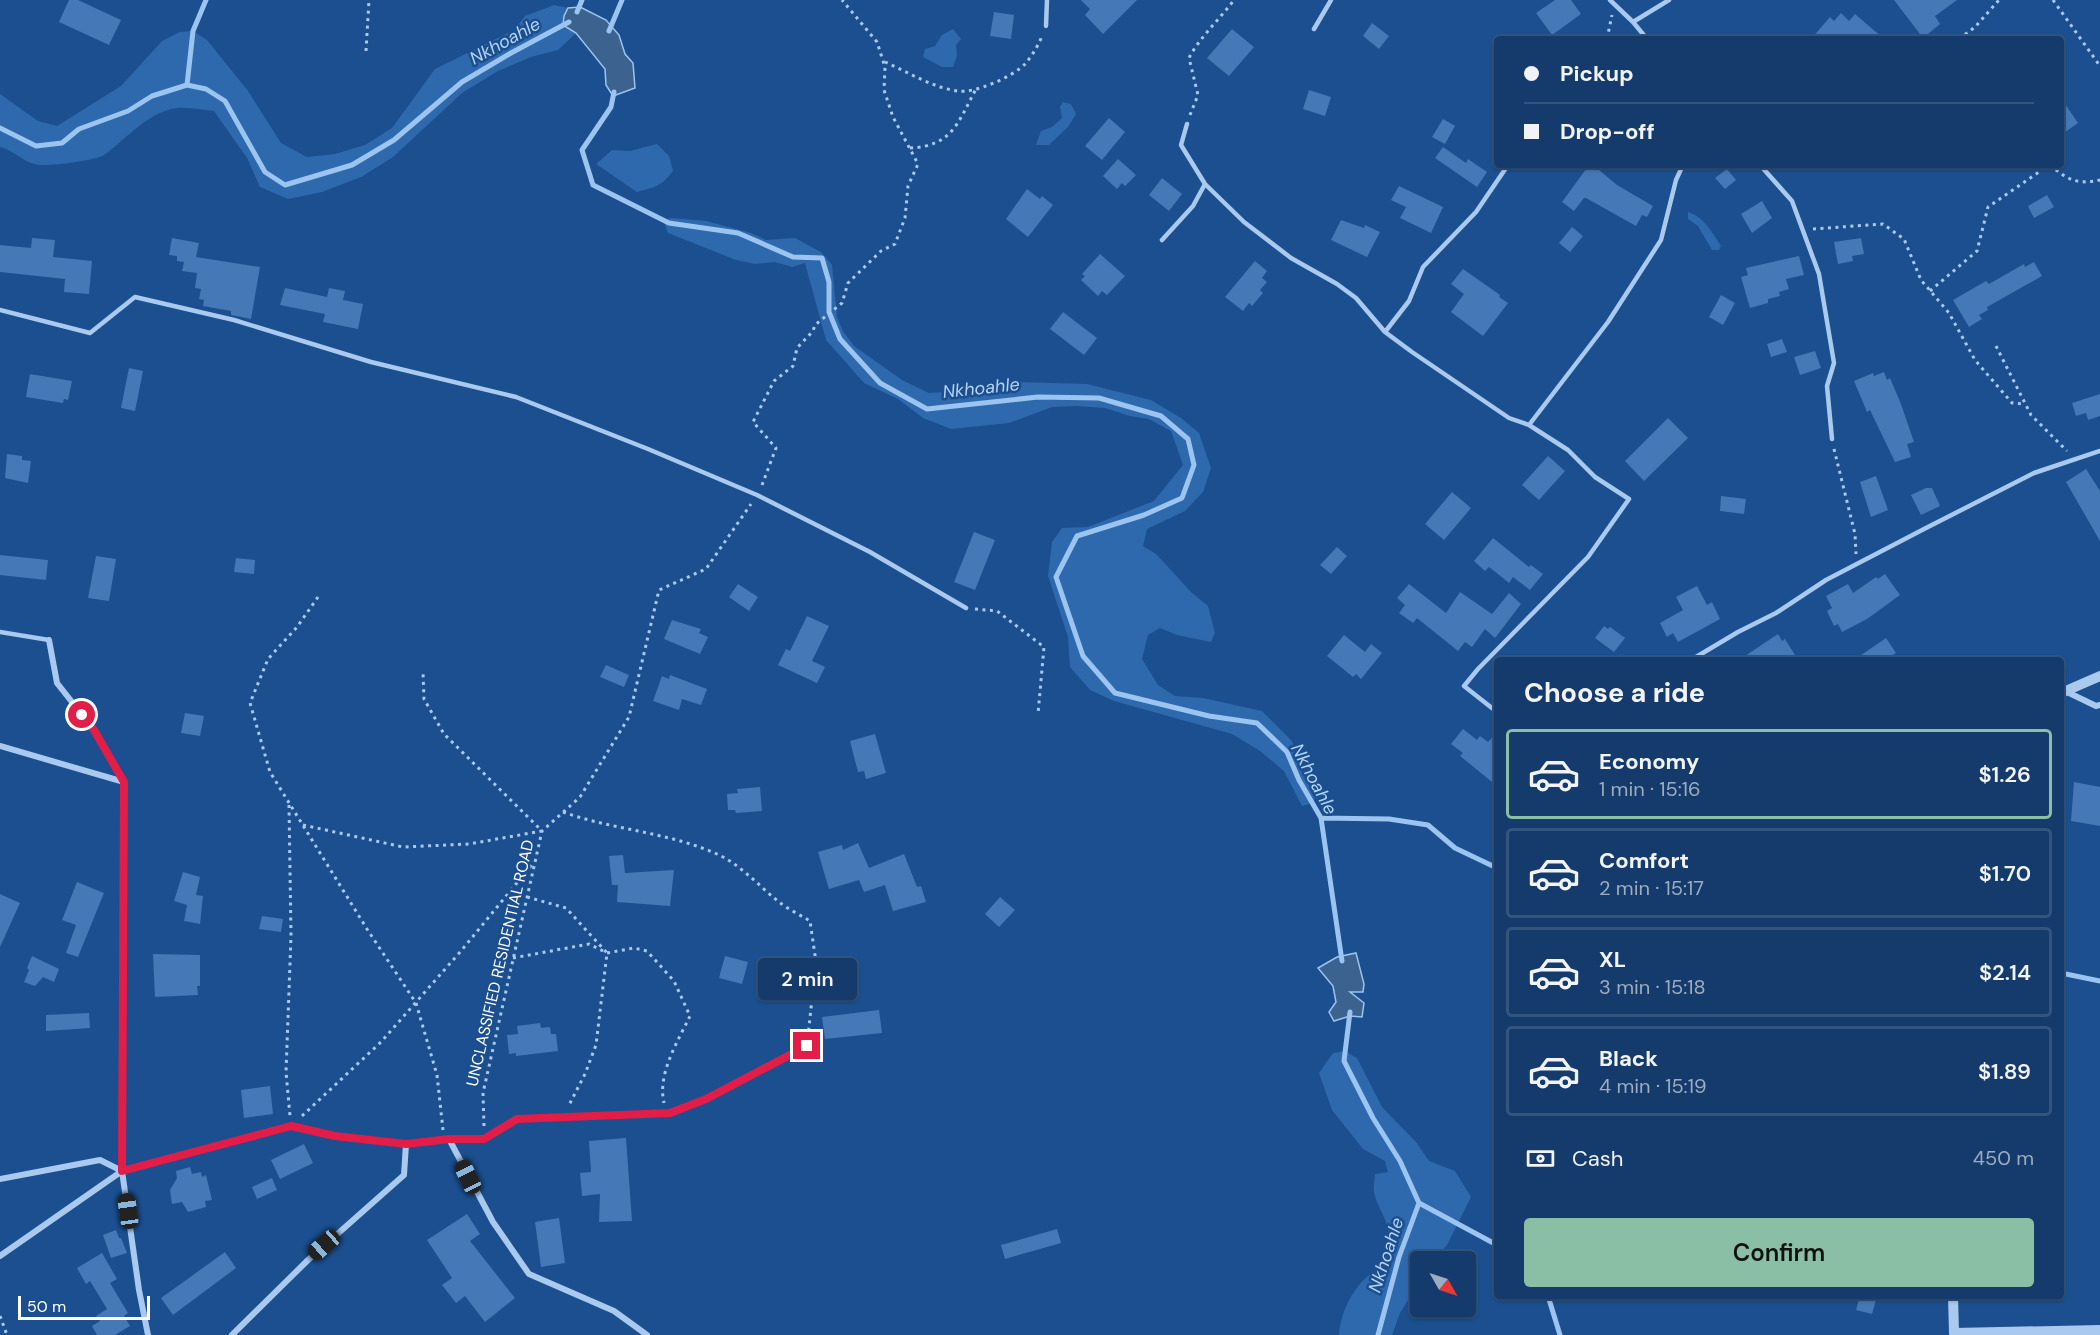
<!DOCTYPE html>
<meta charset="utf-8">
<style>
body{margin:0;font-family:"DM Sans",sans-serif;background:#1d4271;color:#f1f3f6;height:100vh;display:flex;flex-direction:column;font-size:22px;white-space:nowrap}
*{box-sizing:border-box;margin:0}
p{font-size:20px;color:#9dadc1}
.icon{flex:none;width:33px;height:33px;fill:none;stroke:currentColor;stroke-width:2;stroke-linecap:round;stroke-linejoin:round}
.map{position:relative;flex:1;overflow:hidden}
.panel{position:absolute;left:1494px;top:657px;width:570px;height:642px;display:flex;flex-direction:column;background:#143b6b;border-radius:6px;box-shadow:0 2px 4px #0004,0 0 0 2px #33557e}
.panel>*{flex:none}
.hud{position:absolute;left:1494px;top:36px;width:570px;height:132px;border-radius:6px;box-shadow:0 2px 4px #0004,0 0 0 2px #33557e;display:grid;align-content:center;height:132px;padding:0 30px;background:#143b6b}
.needle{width:39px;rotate:129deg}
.buttons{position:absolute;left:1410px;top:1251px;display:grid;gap:12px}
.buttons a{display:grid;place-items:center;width:66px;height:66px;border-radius:6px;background:#143b6b;box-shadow:0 2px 4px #0004,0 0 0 2px #33557e;font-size:30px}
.scale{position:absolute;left:18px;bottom:15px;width:132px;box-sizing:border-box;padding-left:6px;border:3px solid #fff;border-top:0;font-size:16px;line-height:21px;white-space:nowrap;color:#fff;-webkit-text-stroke:4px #1b4f8f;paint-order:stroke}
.end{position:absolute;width:27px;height:27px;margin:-14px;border:8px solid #e11d48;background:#fff;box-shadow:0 0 0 3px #fff}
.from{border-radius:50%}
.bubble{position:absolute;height:42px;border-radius:6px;background:#143b6b;box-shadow:0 2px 4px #0004,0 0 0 2px #33557e;font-size:20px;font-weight:600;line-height:42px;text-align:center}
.car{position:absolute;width:18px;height:36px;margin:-18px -9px;border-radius:8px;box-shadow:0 0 4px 2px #0007;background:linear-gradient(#222 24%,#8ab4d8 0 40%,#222 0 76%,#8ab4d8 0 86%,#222 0)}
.hud b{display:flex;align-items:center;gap:21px;height:57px;font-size:22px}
.hud b+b{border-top:2px solid #33557e}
.hud i{width:15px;height:15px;background:#f1f3f6}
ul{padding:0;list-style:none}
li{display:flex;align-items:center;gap:18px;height:90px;margin:0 12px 9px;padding:0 18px;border:3px solid #33557e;border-radius:6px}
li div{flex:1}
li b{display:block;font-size:22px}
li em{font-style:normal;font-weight:600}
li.active{border-color:#8abfa5}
li>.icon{width:54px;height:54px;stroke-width:1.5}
h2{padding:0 30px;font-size:27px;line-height:72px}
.pay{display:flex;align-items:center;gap:15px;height:66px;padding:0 30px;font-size:22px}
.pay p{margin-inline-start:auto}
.primary-button{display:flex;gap:12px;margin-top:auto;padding:12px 30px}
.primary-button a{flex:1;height:69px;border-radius:6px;background:#8abfa5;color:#111;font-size:24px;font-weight:600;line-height:69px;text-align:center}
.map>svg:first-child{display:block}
</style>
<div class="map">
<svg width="2100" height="1335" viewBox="0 0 2100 1335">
<rect width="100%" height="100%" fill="#1b4f8f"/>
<path fill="#2e69ad" d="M554,5L568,8L564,16L576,33L558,50L531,57L498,71L462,93L393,157L361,177L322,192L288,199L260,187L247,158L214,111C202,110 188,107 177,108C147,112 127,139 104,155C97,160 52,166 41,165C24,164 14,150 0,147V94L38,121L57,126L121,86L162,41L180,32L193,31L207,40L248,91L281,143L307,157L335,154L365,145L392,128L435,69L514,30L525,16Z
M953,29L961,39L956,45L957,56L953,67H942L923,57L925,49L935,46L942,35Z
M1063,102L1071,104L1076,114L1068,127L1049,145H1036L1041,131L1052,127L1062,118L1060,107Z
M657,144L669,156L673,171C661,187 655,187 637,192L596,164L612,150L630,151Z
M1688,212C1704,217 1712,232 1721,246L1719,250H1712L1698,226L1688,219Z
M672,218L706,221L751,233L766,240L795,238L821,252L832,265L837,317L843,331L854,346L902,380L929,393L974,390L1017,382L1087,384L1151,400L1181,418L1199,433L1211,468L1203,492L1185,511L1147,529L1143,546L1156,554L1192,593L1208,606L1215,633L1211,642L1177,635L1160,628L1148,635L1142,659L1158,685L1175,696L1203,698L1262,711L1291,740L1314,779L1318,791L1313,803L1302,806L1284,771L1260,751L1232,734L1114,701L1090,690L1070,667L1068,637L1048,576L1052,542L1062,528L1088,527L1154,501L1183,465L1171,431L1149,419L1130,416L1105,408L1076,406L1052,407L1009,423L951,429L923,418L898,399L864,383L826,340L805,263L792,267L775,262L755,264L736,260L668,233L663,220Z
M1345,1051L1357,1058L1382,1107L1416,1142L1429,1161L1455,1171L1471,1197L1447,1245L1434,1261L1420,1262V1281L1400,1313L1392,1335H1339C1340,1317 1348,1298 1360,1284C1374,1267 1384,1272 1388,1245C1392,1221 1377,1210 1374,1192C1373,1187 1375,1179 1375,1174L1388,1172L1385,1161L1363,1149L1332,1110L1319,1073L1333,1053Z"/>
<path fill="#3c6290" stroke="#9cc4f0" stroke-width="1.5" d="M580,7L606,20L619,35L625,54L633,63L635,88L613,96L606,85L605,69L576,33L563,25L564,16L568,8Z
M1356,953L1364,984L1363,992H1350L1364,1003L1362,1017L1350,1016L1334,1021L1329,1012L1336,1002L1333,986L1318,968L1337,957Z"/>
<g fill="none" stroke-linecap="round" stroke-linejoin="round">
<path stroke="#9cc4f0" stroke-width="5" d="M577,12L582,0
M609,31L622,0
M187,85L193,31L206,0
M614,92L611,107L582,150L593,185L669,223L738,233L793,257L822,258L829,282V312L840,339L880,383L927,409L1038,397L1099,398L1161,416L1188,439L1194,465L1182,498L1144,515L1077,536L1056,577L1083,656L1115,693L1209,716L1257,723L1287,752L1299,780L1321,818L1342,961
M0,128L36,146L62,143L79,129L128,111L152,96L187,85L206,89L225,101L265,172L285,185L352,165L394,140L462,82L511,53L569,22
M1321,818L1389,819L1428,825L1455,848L1497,868
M2061,973L2100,981
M1350,1012L1344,1061L1373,1118L1400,1161L1419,1203L1399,1257L1378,1335
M1419,1203L1497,1245
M1548,1296L1560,1335"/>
</g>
<path fill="#4478b7" d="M69,0H78L121,20L109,45L59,22Z
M1081,0H1137L1103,34L1085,15L1090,9Z
M1555,0H1571L1581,14L1552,35L1536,13Z
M1894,0H1957L1935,16L1940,24L1923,38Z
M994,12L1014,15L1011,39L990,36Z
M1841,13L1849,21L1855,14L1884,39H1811L1830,17L1834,21Z
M1372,23L1389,36L1379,49L1363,36Z
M1232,29L1254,47L1229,76L1207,58Z
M1309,90L1331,97L1325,116L1303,109Z
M2061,98L2078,123L2061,135Z
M1109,118L1125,132L1102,160L1085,146Z
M1443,119L1455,126L1445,144L1432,137Z
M1443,147L1466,163L1468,159L1487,172L1477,187L1435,158Z
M1118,159L1136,175L1125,186L1122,183L1117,189L1103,176Z
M1589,165H1593L1617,185L1653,206L1647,217L1642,215L1636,226L1586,198H1584L1574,211L1562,202Z
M1727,169L1736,180L1725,189L1715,178Z
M1162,178L1182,194L1169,211L1149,195Z
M1399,186L1443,207L1431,233L1400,218L1406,207L1391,200Z
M1027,189L1040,199L1042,196L1053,205L1028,237L1006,219Z
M2047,195L2054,207L2034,218L2028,206Z
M1762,201L1772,218L1752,233L1741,214Z
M1341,220L1364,228L1365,225L1380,232L1367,257L1331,240Z
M1572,227L1583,236L1570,252L1559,243Z
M32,238L55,240L53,257L92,261L89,294L64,292L65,279L0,272V245L31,248Z
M172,238L199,243L196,257L260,267L251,319L231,315V311L203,306L204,300L199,299L201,289L195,288L197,273L182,271L184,262L177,261V256L169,255Z
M1861,238L1864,254L1852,256L1853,261L1838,264L1834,242Z
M1100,254L1125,276L1107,295L1102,291L1098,296L1081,280L1085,276L1082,274Z
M1799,256L1804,275L1786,279L1789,289L1779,292L1780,296L1768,299V303L1750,308L1741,277L1748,275L1746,268Z
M1255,261L1267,271L1262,278L1267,282L1260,290L1263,293L1252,306L1249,303L1243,311L1225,297Z
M2034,262L2042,276L1987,307L1988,310L1979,315L1982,319L1969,327L1953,300L1986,281L1989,284L2024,264L2025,267Z
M1463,269L1500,295L1499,297L1508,303L1483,336L1451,312L1464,294L1451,284Z
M285,288L327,297L329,288L345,291L343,300L363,304L358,329L323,322L325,314L280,305Z
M1721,295L1735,303L1723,325L1709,317Z
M1063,312L1097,338L1084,355L1050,329Z
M1782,339L1787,352L1771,357L1767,344Z
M1815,351L1821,368L1800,375L1794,357Z
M129,368L143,371L135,411L121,408Z
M1884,372L1887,380L1890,378L1901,404L1914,442L1907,444L1911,457L1895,462L1870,410L1867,412L1854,381L1873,373L1874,376Z
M30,374L72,381L68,400L64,399L63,403L26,397Z
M2100,394V416L2088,420L2086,413L2076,416L2072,403Z
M1668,418L1688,438L1644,481L1625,461Z
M7,454L22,456V460L31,461L28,483L5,478Z
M1548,456L1565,471L1539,500L1522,485Z
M2086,469L2100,491V541L2066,482Z
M1876,476L1888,510L1871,517L1860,482Z
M1926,488H1932L1940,506L1921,515L1911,495Z
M1452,492L1471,508L1444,540L1425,524Z
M1721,496L1746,499L1744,514L1720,511Z
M974,532L995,540L975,590L954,582Z
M1493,538L1529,567L1531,565L1543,574L1530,590L1513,577L1509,583L1489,567L1485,571L1474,561Z
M1337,547L1347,556L1331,574L1320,565Z
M0,555L48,560L46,580L0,575Z
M96,556L116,559L109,601L88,598Z
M236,558L255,560L254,574L234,572Z
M1885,574L1900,595L1867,619L1842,632L1838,624L1834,626L1827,611L1832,608L1826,596L1848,584L1853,593L1876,577L1878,579Z
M738,584L758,597L749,611L729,597Z
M1409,584L1446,613L1460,592L1492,614L1509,593L1521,604L1495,638L1485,629L1472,647L1465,642L1458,651L1417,618L1413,623L1399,613L1405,605L1397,598Z
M1697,586L1707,605L1712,602L1720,619L1678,642L1673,633L1667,637L1660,623L1683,610L1676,597Z
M807,616L829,626L812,661L825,667L817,683L778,665L786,649L790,651Z
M672,620L701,629L699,633L708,637L700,654L664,639Z
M1604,626L1608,629L1610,627L1625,638L1614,652L1595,638Z
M1778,634L1782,641L1785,639L1798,660H1739Z
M1344,635L1365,652L1371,644L1382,653L1361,679L1356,674L1353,677L1327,656Z
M1886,638L1896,653L1885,660H1854Z
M606,665L629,675L624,687L600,677Z
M670,675L707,689L701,705L682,699L679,710L653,701L662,676L669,679Z
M185,713L204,716L200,736L181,733Z
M1463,729L1477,740L1480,736L1488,742L1497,732V786L1460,756L1463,753L1451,744Z
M875,734L886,773L866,779L864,771L858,772L850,741Z
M2074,782L2100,787V826L2071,821Z
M760,787L762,811L736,813L735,810H728L727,794L738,793L737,789Z
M858,843L869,868L904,854L917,887L921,886L926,902L893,911L885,885L864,892L859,880L829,889L818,852L842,845L843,850Z
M623,855L625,873L674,870L670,906L617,902L618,885H612L609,856Z
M183,872L200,877L196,895L203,896L200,924L184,921L187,905L174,901Z
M77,882L104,893L78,957L66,953L76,925L62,920Z
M0,894L20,903L0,947Z
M1000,897L1015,910L999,927L985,914Z
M262,916L283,919L281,932L259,929Z
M153,954L200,955V986H197L198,995L155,997Z
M32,956L59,969L54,982L43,977L35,986L24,982L29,970L27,968Z
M725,956L748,962L742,984L719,978Z
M879,1010L882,1033L825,1039L822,1017Z
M89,1013L90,1028L46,1031V1015Z
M540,1023L541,1028L550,1027L551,1034H556L558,1051L516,1056V1053L509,1054L507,1035L518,1034L517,1026Z
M270,1086L273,1114L244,1118L241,1090Z
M626,1138L632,1221L599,1222L600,1194L582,1196L580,1173L591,1172L589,1141Z
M304,1144L313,1163L280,1179L271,1160Z
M190,1167L192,1174L201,1172L202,1177L206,1175L212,1200L205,1201L206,1207L188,1212L182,1202L172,1204L170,1190L177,1178L176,1171Z
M272,1178L277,1190L257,1199L252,1187Z
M467,1214L480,1234L470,1241L515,1298L485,1322L465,1296L456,1303L442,1285L452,1278L427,1240Z
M559,1218L565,1263L541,1267L535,1222Z
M1057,1229L1061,1243L1005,1259L1001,1245Z
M116,1230L119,1238H121L127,1253L111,1258L103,1235Z
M225,1252L236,1268L173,1315L161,1298Z
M102,1253L117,1279L110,1283L128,1313L124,1316L130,1326L115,1335H97L92,1326L100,1321L96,1316L107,1309L90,1281L86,1284L77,1268Z
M1860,1296H1877L1872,1314L1856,1310Z"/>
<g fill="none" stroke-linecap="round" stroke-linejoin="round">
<path stroke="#a9c9ee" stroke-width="3" stroke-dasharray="3 4.5" stroke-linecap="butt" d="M2053,0L2100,66
M1607,39L1612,15
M1959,39L1975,27L1999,0
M366,51L369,0
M885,62C908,72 933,88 958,91C974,94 1014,76 1025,64C1032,56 1038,46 1042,36
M1190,115L1198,95L1189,58C1200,37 1219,20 1234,0
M910,148C953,146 958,122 976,89
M2050,165C2068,180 2077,185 2100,180
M1813,229L1883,224L1904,239L1921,280L1949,313L1975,360L2012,403L2025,404
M1930,291L1977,251L1988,207L2039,172L2043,165
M1996,346L2031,415L2067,451
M1834,449L1855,534L1856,554
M762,485L776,448L753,422L774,381L793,366L797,348L813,331L815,325L842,303L848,283L881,251L895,244L905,218L908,186L918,164L893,117L884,90L885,67L877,42L842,0
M318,597L297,627L268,659L250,703L270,772L367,929L416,1003L437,1075L443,1130
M975,609L997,611L1044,647L1038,714
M289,805L291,936L286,1072L290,1116
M563,812C613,830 668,832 717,854C741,865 759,886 779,902C788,909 800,915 810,921L816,962L808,1036
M303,825L403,847L469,844L542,831L444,734L424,699L423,673
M527,897L566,908L607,953L596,1045L585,1074L568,1107
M513,958L589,944L607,953L634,948L647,951L674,981L690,1016C678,1041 657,1074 664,1103
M302,1116L381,1042L461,951L534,862
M484,1126L483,1093L542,831L580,797L629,717L659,590L706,569L751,504
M0,1316L7,1335"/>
<path stroke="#a9c9ee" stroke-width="4.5" d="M1610,0L1633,22L1647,39
M1633,22L1669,0
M1046,26L1047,0
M1314,29L1331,0
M1187,124L1181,145L1205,184L1244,222L1291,258L1337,284L1356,298L1385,332L1412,352L1509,418L1529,425L1568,450L1595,477L1629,499L1588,557L1478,669L1464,686L1497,712
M1760,165L1792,201L1819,274L1834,363L1827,386L1832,439
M1162,240L1193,206L1205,184
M0,310L90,333L135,297L234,320L371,362L516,397L648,449L757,495L870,552L966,608
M1385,332L1409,301L1423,267L1476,212L1508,165
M1529,425L1608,322L1661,240L1676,180L1683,165
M0,632L49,640
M1691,660L1738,632L1776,613L1826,580L1926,528L2034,473L2100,451"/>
<path stroke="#a9c9ee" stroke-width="6" d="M49,640L57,683L94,730L124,782L122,1171L139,1290L148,1335
M2065,691L2096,706L2100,705
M0,746L124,782
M449,1139L493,1222L529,1274L614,1311L647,1335
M0,1179L100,1160L122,1171
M0,1256L122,1171L291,1126L335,1136L406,1144L449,1139H484L517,1119L670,1113L706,1099L807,1046
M232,1335L308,1260L404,1175L406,1144"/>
<path stroke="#a9c9ee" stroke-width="10" d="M2061,693L2100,676
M1953,1296L1954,1333L2100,1330"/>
</g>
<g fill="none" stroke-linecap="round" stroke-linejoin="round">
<path stroke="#e11d48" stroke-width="8" d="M82,715L94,730L124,782L122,1171L291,1126L335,1136L406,1144L449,1139H484L517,1119L670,1113L706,1099L807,1046"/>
</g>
<g text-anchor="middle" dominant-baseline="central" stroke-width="5" stroke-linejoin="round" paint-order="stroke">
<g font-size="16" fill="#fff" stroke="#1b4f8f">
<text transform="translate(500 963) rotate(-77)">UNCLASSIFIED RESIDENTIAL ROAD</text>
</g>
<g font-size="18" font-style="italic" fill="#b5d3f5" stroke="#1b4f8f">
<text transform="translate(505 41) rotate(-29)">Nkhoahle</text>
<text transform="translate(981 388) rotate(-6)">Nkhoahle</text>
<text transform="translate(1314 779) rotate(62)">Nkhoahle</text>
<text transform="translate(1386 1255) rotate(-72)">Nkhoahle</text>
</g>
</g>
</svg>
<div class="buttons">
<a><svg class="needle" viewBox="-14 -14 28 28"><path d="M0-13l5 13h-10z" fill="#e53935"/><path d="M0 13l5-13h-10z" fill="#9dadc1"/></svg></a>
</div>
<div class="scale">50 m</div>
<i class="end from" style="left:82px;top:715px"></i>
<i class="end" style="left:807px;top:1046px"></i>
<div class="bubble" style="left:758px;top:958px;width:99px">2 min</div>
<i class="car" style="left:468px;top:1177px;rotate:334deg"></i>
<i class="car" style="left:128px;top:1211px;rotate:352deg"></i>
<i class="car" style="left:324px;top:1245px;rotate:229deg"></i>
<div class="hud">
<b><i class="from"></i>Pickup</b>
<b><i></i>Drop-off</b>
</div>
<section class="panel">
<h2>Choose a ride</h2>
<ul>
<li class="active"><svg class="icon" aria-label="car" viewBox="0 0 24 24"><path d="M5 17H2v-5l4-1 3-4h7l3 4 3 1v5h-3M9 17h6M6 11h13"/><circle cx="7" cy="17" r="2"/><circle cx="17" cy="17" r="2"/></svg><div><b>Economy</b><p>1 min · 15:16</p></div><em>$1.26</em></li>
<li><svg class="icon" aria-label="car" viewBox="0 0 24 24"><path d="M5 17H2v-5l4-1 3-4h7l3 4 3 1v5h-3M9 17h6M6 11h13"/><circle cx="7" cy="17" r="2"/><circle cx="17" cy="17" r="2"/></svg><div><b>Comfort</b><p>2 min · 15:17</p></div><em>$1.70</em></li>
<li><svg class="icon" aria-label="car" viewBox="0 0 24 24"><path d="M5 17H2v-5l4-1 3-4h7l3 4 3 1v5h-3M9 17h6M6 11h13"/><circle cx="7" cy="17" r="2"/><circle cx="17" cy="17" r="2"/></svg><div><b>XL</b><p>3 min · 15:18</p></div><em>$2.14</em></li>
<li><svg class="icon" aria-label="car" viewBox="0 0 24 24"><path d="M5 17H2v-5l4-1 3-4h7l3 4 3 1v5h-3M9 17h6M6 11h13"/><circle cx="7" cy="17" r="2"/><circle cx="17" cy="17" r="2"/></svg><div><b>Black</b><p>4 min · 15:19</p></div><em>$1.89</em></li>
</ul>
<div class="pay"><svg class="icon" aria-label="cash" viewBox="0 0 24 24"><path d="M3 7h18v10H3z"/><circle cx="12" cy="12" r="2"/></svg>Cash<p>450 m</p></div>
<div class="primary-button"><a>Confirm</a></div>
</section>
</div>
